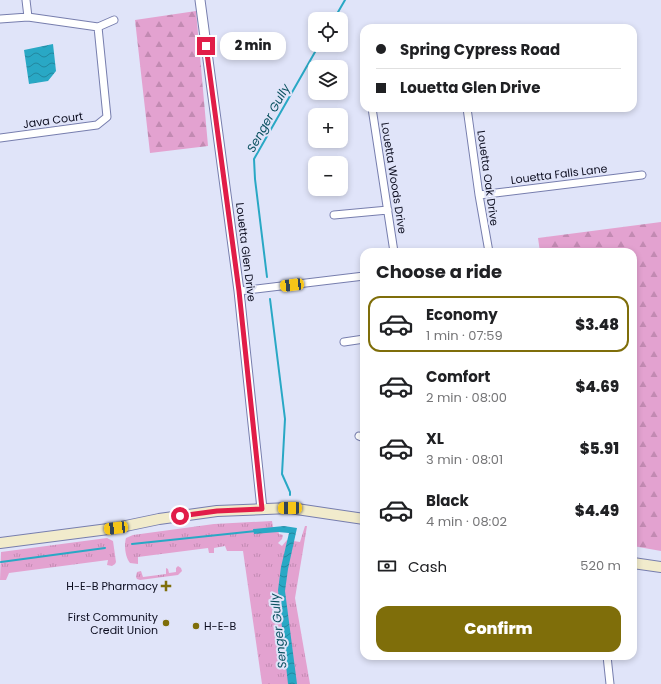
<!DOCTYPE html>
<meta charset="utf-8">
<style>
body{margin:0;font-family:Poppins,sans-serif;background:#f6f6f6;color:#202124;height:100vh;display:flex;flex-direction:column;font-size:15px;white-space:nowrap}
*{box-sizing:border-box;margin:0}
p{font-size:13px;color:#757577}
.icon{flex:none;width:22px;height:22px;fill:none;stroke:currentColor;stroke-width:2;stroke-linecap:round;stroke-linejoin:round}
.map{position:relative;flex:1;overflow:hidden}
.details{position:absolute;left:360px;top:248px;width:277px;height:412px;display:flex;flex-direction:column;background:#fff;border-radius:12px;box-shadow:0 2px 6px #0003}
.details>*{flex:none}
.guide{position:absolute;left:360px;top:24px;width:277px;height:88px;border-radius:12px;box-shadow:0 2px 6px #0003;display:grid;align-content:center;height:88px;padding:0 16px;background:#fff}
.controls{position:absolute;left:308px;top:12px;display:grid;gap:8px}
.controls a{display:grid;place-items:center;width:40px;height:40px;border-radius:8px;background:#fff;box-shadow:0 2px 6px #0003;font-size:20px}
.end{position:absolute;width:18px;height:18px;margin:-9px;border:5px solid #e11d48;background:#fff;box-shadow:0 0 0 2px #fff}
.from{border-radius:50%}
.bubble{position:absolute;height:28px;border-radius:12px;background:#fff;box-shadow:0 2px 6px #0003;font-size:13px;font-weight:800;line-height:28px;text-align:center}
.car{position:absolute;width:12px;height:24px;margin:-12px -6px;border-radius:5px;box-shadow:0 0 3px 1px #0007;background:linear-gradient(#f5c518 24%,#345 0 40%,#f5c518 0 76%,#345 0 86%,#f5c518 0)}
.guide b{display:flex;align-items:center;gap:14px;height:38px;font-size:15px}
.guide b+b{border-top:1px solid #e0e0e0}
.guide i{width:10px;height:10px;background:#202124}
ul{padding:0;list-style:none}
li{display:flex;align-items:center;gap:12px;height:56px;margin:0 8px 6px;padding:0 8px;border:2px solid transparent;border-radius:12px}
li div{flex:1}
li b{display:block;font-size:15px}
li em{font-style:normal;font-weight:800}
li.on{border-color:#7f6e0a}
li>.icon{width:36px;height:36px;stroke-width:1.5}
h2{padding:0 16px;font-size:18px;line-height:48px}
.pay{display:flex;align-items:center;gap:10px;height:44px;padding:0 16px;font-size:15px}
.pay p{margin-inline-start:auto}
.action{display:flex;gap:8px;margin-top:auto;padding:8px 16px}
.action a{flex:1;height:46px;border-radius:12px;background:#7f6e0a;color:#fff;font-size:16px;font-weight:800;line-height:46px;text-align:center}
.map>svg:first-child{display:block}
</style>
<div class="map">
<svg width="661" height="684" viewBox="0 0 661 684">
<defs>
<pattern id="grass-tufts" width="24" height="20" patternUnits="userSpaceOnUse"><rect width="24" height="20" fill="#e3a2d0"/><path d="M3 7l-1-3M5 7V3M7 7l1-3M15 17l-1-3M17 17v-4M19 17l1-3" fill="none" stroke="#c28ab2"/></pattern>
<pattern id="forest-firs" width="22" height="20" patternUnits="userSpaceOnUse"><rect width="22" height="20" fill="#e3a2d0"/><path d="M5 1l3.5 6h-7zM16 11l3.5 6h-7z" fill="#c28ab2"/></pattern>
<pattern id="water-waves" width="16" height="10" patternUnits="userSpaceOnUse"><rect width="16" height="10" fill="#29a8c5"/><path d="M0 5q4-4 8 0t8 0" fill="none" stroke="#22879f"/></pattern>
</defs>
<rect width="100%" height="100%" fill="#e0e4f9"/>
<path fill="url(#grass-tufts)" d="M272,521L273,527L278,529L279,534L283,535L282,539L278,543L282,546L287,540L300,542L305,526H307L295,598L310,684H262L243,551H227L225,546L214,548V553H209L208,548L138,557V564L130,563C125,557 124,545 126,538L133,535L214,524Z
M107,538L113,541L116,562L115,564L112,566L107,565L108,560L9,573L6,580H0L1,552Z
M178,566L181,568L182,571L178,575L140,580L137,579L136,577L137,572L141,571L143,577L166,574V568L168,569L169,573L176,572V568Z"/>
<path fill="url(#forest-firs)" d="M196,11L208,146L150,153L135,20Z
M661,222V551L633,546V252H540L538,238Z"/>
<path fill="url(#water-waves)" d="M53,44L56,71L48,81L29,84L24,50Z
M284,526L297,528L288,569L285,591L297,684H288L278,590L281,567L289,533L278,532L254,534L253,529Z"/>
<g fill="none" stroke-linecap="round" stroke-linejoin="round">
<path stroke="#29a8c5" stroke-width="2" d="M334,19L345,0
M267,277L255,179L254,159L319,45
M270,299L285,419L282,474L290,492V495
M132,544L256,531
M1,562L105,548"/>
<defs>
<path id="minor" d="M26,0L28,17
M0,19L28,17L98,27L114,20
M372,108L394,252
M467,108L479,195L489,252
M0,138L97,125L107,117L98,27
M479,195L642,175
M334,215L388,210
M239,291L364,276
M344,342L364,339
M359,436L364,438
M607,656L610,684"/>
<path id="tertiary" d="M200,0L239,291L262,509"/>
<path id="secondary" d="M0,543L116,528L159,519L217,511L290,508L364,519
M633,563L661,567"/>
</defs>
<use href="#minor" stroke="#777eae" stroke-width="9"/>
<use href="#tertiary" stroke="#777eae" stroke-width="11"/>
<use href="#secondary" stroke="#777eae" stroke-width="12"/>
<use href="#minor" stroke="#fff" stroke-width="7"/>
<use href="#tertiary" stroke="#fff" stroke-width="9"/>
<use href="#secondary" stroke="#f1ebcc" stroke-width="10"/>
</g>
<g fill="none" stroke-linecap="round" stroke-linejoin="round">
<path stroke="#e11d48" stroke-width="5" d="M180,516L217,511L262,509L239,291L206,46"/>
</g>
<g fill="#7f6e0a" stroke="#e0e4f9" stroke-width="1.5">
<path d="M164 580h4v4h4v4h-4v4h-4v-4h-4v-4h4z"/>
<circle cx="166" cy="623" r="4"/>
<circle cx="196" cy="626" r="4"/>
</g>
<g text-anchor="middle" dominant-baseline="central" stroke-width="4" stroke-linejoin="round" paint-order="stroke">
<g font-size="11" fill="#0c0d1f" stroke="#e0e4f9">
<text transform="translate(53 120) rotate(-8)">Java Court</text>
<text transform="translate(559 174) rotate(-7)">Louetta Falls Lane</text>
<text transform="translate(394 178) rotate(81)">Louetta Woods Drive</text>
<text transform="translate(488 178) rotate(82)">Louetta Oak Drive</text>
<text transform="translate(246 252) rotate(83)">Louetta Glen Drive</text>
</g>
<g font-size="11" fill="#0c0d1f" stroke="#e0e4f9" text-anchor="end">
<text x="158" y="586">H-E-B Pharmacy</text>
<text x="158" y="617">First Community<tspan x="158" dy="13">Credit Union</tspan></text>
<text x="204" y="626" text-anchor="start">H-E-B</text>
</g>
<g font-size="12" font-style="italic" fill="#09505f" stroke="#e0e4f9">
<text transform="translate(268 118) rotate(-61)">Senger Gully</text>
<text transform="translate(278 631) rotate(-96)">Senger Gully</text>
</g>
</g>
</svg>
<div class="controls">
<a><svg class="icon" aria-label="locate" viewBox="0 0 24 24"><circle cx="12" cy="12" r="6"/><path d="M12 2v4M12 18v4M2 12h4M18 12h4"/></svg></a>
<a><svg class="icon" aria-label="layers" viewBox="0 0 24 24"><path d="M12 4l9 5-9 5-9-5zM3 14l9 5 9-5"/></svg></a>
<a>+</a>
<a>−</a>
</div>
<i class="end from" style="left:180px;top:516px"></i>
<i class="end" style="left:206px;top:46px"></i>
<div class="bubble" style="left:220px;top:32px;width:66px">2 min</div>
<i class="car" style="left:292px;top:285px;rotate:263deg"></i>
<i class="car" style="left:290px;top:508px;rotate:269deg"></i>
<i class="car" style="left:116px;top:528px;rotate:263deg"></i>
<div class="guide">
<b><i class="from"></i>Spring Cypress Road</b>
<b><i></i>Louetta Glen Drive</b>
</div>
<section class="details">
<h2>Choose a ride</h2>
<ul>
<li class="on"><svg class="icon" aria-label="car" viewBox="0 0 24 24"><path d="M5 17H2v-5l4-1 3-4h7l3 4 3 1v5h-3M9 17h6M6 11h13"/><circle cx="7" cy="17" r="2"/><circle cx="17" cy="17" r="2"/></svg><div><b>Economy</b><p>1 min · 07:59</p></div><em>$3.48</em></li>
<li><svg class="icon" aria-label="car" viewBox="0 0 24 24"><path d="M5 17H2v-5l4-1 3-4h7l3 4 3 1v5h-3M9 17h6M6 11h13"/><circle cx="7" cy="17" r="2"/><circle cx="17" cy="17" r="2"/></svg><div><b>Comfort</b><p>2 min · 08:00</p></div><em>$4.69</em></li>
<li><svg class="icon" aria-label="car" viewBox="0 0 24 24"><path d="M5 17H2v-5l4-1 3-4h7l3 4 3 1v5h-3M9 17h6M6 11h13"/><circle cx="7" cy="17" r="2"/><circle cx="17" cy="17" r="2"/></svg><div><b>XL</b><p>3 min · 08:01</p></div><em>$5.91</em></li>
<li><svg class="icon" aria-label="car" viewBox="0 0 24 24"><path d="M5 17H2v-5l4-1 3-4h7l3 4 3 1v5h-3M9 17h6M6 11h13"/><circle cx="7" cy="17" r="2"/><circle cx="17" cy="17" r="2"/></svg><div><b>Black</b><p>4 min · 08:02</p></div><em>$4.49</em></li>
</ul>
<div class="pay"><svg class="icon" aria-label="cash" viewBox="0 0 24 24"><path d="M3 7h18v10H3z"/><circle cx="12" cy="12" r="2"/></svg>Cash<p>520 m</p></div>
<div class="action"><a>Confirm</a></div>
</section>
</div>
